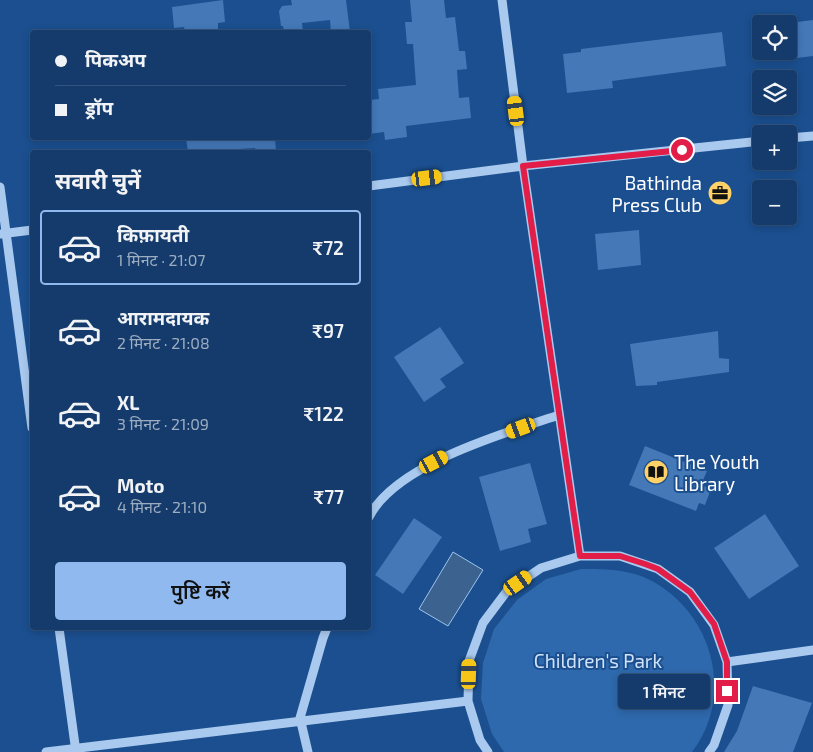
<!DOCTYPE html>
<html lang="hi">
<meta charset="utf-8">
<style>
body{margin:0;font-family:"Exo 2","Noto Sans Devanagari",sans-serif;background:#1d4271;color:#f1f3f6;height:100vh;display:flex;flex-direction:column;font-size:19px;white-space:nowrap}
*{box-sizing:border-box;margin:0}
p{font-size:16px;color:#9dadc1}
.icon{flex:none;width:28px;height:28px;fill:none;stroke:currentColor;stroke-width:2;stroke-linecap:round;stroke-linejoin:round}
.map{position:relative;flex:1;overflow:hidden}
.panel{position:absolute;left:30px;top:150px;width:341px;height:480px;display:flex;flex-direction:column;background:#143b6b;border-radius:5px;box-shadow:0 2px 8px #0003,0 0 0 1px #33557e}
.panel>*{flex:none}
.top-card{position:absolute;left:30px;top:30px;width:341px;height:110px;border-radius:5px;box-shadow:0 2px 8px #0003,0 0 0 1px #33557e;display:grid;align-content:center;height:110px;padding:0 25px;background:#143b6b}
.buttons{position:absolute;left:752px;top:15px;display:grid;gap:10px}
.buttons a{display:grid;place-items:center;width:45px;height:45px;border-radius:5px;background:#143b6b;box-shadow:0 2px 8px #0003,0 0 0 1px #33557e;font-size:25px}
.end{position:absolute;width:22px;height:22px;margin:-11px;border:6px solid #e11d48;background:#fff;box-shadow:0 0 0 2px #fff}
.from{border-radius:50%}
.bubble{position:absolute;height:35px;border-radius:5px;background:#143b6b;box-shadow:0 2px 8px #0003,0 0 0 1px #33557e;font-size:16px;font-weight:600;line-height:35px;text-align:center}
.car{position:absolute;width:15px;height:30px;margin:-15px -8px;border-radius:6px;box-shadow:0 0 4px 1px #0007;background:linear-gradient(#f5c518 24%,#345 0 40%,#f5c518 0 76%,#345 0 86%,#f5c518 0)}
.top-card b{display:flex;align-items:center;gap:18px;height:48px;font-size:19px}
.top-card b+b{border-top:1px solid #33557e}
.top-card i{width:12px;height:12px;background:#f1f3f6}
ul{padding:0;list-style:none}
li{display:flex;align-items:center;gap:15px;height:75px;margin:0 10px 8px;padding:0 15px;border:2px solid transparent;border-radius:5px}
li div{flex:1}
li b{display:block;font-size:19px}
li em{font-style:normal;font-weight:600}
li.on{border-color:#90b9f0}
li>.icon{width:45px;height:45px;stroke-width:1.5}
h2{padding:0 25px;font-size:22px;line-height:60px}
.cta{display:flex;gap:10px;margin-top:auto;padding:10px 25px}
.cta a{flex:1;height:58px;border-radius:5px;background:#90b9f0;color:#111;font-size:20px;font-weight:600;line-height:58px;text-align:center}
.map>svg:first-child{display:block}
</style>
<div class="map">
<svg width="813" height="752" viewBox="0 0 813 752">
<rect width="100%" height="100%" fill="#1b4f8f"/>
<path fill="#2e69ad" d="M581,569C605,569 630,569 652,581C713,614 735,696 692,752H504L492,734L481,699L483,663L494,629L517,600L546,579Z"/>
<path fill="#3c6290" stroke="#9cc4f0" d="M453,552L483,570L448,626L419,609Z"/>
<path fill="#4478b7" d="M223,0L225,22L218,23V32H185L184,27L174,28L172,7Z
M291,0H346L350,32H331L330,20L302,23L303,32H284L283,26H281L279,11L282,6L292,5Z
M410,0H444L446,18L455,17L459,51H465L467,69L457,70L459,98L469,97L471,118L406,126L407,137L385,140L384,132L369,134V100L379,99L378,89L416,85L413,44H407L405,22H412Z
M813,20V56L789,59V23Z
M722,32L726,66L612,81L613,88L567,93L563,54L581,52V49Z
M186,138H275L276,152H256L255,148L188,152Z
M639,230L641,265L598,270L595,234Z
M440,327L464,363L440,379L446,387L424,402L394,357Z
M718,331L719,358L729,359V372L657,382V385L636,386L630,344Z
M645,446L707,471L701,485L711,489L705,505L699,503L696,511L629,485Z
M530,463L547,524L528,529L531,542L500,551L479,477Z
M765,514L799,566L749,599L714,548Z
M414,518L442,537L403,594L375,575Z
M753,686L812,703L793,752H724L737,731Z"/>
<g fill="none" stroke-linecap="round" stroke-linejoin="round">
<path stroke="#a9c9ee" stroke-width="9" d="M502,0L523,166L580,556
M789,138L813,136
M369,186L523,166L761,141
M0,187L32,428
M0,234L32,230
M369,517C396,464 505,433 559,415
M59,628L76,752
M727,662L813,650
M46,752L468,701
M308,752L300,718L323,638L327,628
M488,752L480,740L468,701L469,661L483,623L507,591L541,568L580,556H620L658,569L690,592L714,625L727,662L728,705L714,745L709,752"/>
</g>
<g fill="none" stroke-linecap="round" stroke-linejoin="round">
<path stroke="#e11d48" stroke-width="6" d="M682,150L523,166L580,556H620L645,564L658,569L690,592L714,624L727,662V691"/>
</g>
<defs>
<symbol id="office-disc" viewBox="-11 -11 22 22"><circle r="9.5" fill="#ffd166" stroke="#1b4f8f"/><path d="M-6-3h4V-5.5h4V-3h4V5H-6ZM-1-4.5V-3h2v-1.5ZM-6 0V1H6V0Z" fill="#111"/></symbol>
<symbol id="library-disc" viewBox="-11 -11 22 22"><circle r="9.5" fill="#ffd166" stroke="#1b4f8f"/><path d="M-6-4Q-3-5.5-.7-3.5V5Q-3 3-6 4ZM6-4Q3-5.5 .7-3.5V5Q3 3 6 4Z" fill="#111"/></symbol>
</defs>
<g fill-rule="evenodd">
<use href="#office-disc" x="706" y="179" width="28" height="28"/>
<use href="#library-disc" x="642" y="458" width="28" height="28"/>
</g>
<g text-anchor="middle" dominant-baseline="central" stroke-width="4" stroke-linejoin="round" paint-order="stroke">
<g font-size="19" fill="#fff" stroke="#1b4f8f" text-anchor="end">
<text x="702" y="182">Bathinda<tspan x="702" dy="22">Press Club</tspan></text>
<text x="674" y="461" text-anchor="start">The Youth<tspan x="674" dy="22">Library</tspan></text>
</g>
<g font-size="19" fill="#cfe3fa" stroke="#1b4f8f">
<text x="598" y="660">Children's Park</text>
</g>
</g>
</svg>
<div class="buttons">
<a><svg class="icon" aria-label="locate" viewBox="0 0 24 24"><circle cx="12" cy="12" r="6"/><path d="M12 2v4M12 18v4M2 12h4M18 12h4"/></svg></a>
<a><svg class="icon" aria-label="layers" viewBox="0 0 24 24"><path d="M12 4l9 5-9 5-9-5zM3 14l9 5 9-5"/></svg></a>
<a>+</a>
<a>−</a>
</div>
<i class="end from" style="left:682px;top:150px"></i>
<i class="end" style="left:727px;top:691px"></i>
<div class="bubble" style="left:618px;top:674px;width:92px">1 मिनट</div>
<i class="car" style="left:516px;top:111px;rotate:353deg"></i>
<i class="car" style="left:427px;top:178px;rotate:83deg"></i>
<i class="car" style="left:521px;top:428px;rotate:250deg"></i>
<i class="car" style="left:434px;top:462px;rotate:62deg"></i>
<i class="car" style="left:518px;top:583px;rotate:55deg"></i>
<i class="car" style="left:469px;top:674px;rotate:2deg"></i>
<div class="top-card">
<b><i class="from"></i>पिकअप</b>
<b><i></i>ड्रॉप</b>
</div>
<section class="panel">
<h2>सवारी चुनें</h2>
<ul>
<li class="on"><svg class="icon" aria-label="car" viewBox="0 0 24 24"><path d="M5 17H2v-5l4-1 3-4h7l3 4 3 1v5h-3M9 17h6M6 11h13"/><circle cx="7" cy="17" r="2"/><circle cx="17" cy="17" r="2"/></svg><div><b>किफ़ायती</b><p>1 मिनट · 21:07</p></div><em>₹72</em></li>
<li><svg class="icon" aria-label="car" viewBox="0 0 24 24"><path d="M5 17H2v-5l4-1 3-4h7l3 4 3 1v5h-3M9 17h6M6 11h13"/><circle cx="7" cy="17" r="2"/><circle cx="17" cy="17" r="2"/></svg><div><b>आरामदायक</b><p>2 मिनट · 21:08</p></div><em>₹97</em></li>
<li><svg class="icon" aria-label="car" viewBox="0 0 24 24"><path d="M5 17H2v-5l4-1 3-4h7l3 4 3 1v5h-3M9 17h6M6 11h13"/><circle cx="7" cy="17" r="2"/><circle cx="17" cy="17" r="2"/></svg><div><b>XL</b><p>3 मिनट · 21:09</p></div><em>₹122</em></li>
<li><svg class="icon" aria-label="car" viewBox="0 0 24 24"><path d="M5 17H2v-5l4-1 3-4h7l3 4 3 1v5h-3M9 17h6M6 11h13"/><circle cx="7" cy="17" r="2"/><circle cx="17" cy="17" r="2"/></svg><div><b>Moto</b><p>4 मिनट · 21:10</p></div><em>₹77</em></li>
</ul>
<div class="cta"><a>पुष्टि करें</a></div>
</section>
</div>
